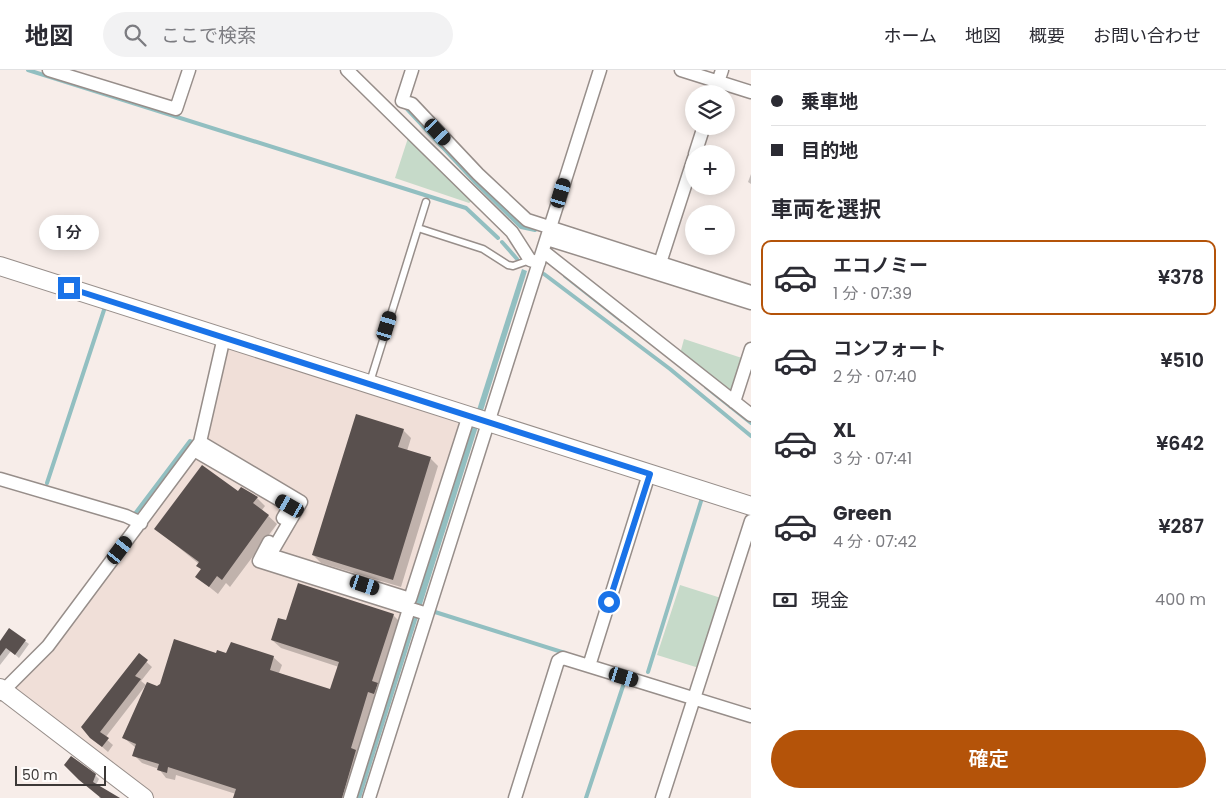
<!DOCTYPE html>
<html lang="ja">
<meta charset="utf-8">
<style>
body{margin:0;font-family:Poppins,"Noto Sans JP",sans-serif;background:#f2f2f3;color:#2b2b33;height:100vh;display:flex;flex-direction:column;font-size:19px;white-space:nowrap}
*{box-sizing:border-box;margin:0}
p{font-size:16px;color:#7c7c81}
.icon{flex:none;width:28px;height:28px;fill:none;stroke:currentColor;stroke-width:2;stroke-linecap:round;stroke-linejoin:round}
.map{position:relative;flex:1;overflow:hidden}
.details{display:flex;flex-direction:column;background:#fff;width:475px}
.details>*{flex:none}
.guide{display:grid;align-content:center;height:110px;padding:0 20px;background:#fff}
.tools{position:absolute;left:685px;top:15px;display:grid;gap:10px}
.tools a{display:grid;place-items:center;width:50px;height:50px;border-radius:50%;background:#fff;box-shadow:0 2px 12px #0003;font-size:25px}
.scale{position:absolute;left:15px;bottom:12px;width:91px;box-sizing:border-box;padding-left:5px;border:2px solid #3c3837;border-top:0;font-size:14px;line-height:18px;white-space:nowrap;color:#3c3837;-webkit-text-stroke:4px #fefcfb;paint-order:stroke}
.end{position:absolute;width:22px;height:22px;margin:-11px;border:6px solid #1a73e8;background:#fff;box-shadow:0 0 0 2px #fff}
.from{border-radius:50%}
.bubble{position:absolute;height:35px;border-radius:18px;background:#fff;box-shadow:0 2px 12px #0003;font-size:16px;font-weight:600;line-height:35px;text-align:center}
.car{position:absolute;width:15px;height:30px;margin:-15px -8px;border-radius:6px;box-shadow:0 0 4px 1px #0007;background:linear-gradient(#222 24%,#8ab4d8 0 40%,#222 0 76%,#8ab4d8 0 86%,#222 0)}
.guide b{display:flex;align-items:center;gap:18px;height:48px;font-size:19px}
.guide b+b{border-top:1px solid #e1e1e2}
.guide i{width:12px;height:12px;background:#2b2b33}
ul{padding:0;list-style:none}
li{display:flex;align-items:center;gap:15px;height:75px;margin:0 10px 8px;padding:0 10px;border:2px solid transparent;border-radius:10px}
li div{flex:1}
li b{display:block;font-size:19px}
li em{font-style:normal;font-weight:600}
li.current{border-color:#b45309}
li>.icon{width:45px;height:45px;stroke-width:1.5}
h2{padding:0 20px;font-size:22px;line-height:60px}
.pay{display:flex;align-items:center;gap:12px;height:55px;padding:0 20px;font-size:19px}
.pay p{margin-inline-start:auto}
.action{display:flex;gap:10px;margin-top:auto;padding:10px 20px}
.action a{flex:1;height:58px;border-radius:30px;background:#b45309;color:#fff;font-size:20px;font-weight:600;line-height:58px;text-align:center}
header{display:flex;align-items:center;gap:30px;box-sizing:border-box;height:70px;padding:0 25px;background:#fff;border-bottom:1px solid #e1e1e2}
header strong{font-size:24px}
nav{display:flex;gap:28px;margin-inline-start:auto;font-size:18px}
.search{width:350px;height:45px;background:#f2f2f3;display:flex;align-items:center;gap:12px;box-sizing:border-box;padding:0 18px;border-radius:28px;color:#7c7c81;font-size:19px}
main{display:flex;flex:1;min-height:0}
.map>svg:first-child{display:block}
</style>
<header>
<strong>地図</strong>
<div class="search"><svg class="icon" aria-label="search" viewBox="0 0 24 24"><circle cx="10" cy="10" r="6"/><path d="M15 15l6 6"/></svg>ここで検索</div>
<nav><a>ホーム</a><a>地図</a><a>概要</a><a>お問い合わせ</a></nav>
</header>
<main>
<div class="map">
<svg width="751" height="728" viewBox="0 0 751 728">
<rect width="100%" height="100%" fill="#f7ede9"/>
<path fill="#f0dfd8" d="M232,277L461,354L406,526L274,484L304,431L202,371L226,278Z
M196,386L286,438L256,492L405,540L347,728H154L15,622V618L52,581Z"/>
<path fill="#c6dac9" d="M408,68L473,130L469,133L395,108Z
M684,269L745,289L733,325L680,284Z
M680,515L721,528L699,598L657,585Z"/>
<path fill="#92bfc1" d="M522,199L527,201L361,728H353Z"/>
<path fill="#0003" d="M751,104V114L748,112Z
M403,360L411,368L407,381L430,388L438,396L401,517L321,493L313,485Z
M238,423L257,428L265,436L262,440L277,454L230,517L226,513L218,524L197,507L202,500L198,496L199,494L156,459Z
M393,545L401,553L352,728H235L236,724L176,705L175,710L166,708L159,699L142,693L134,685L136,678L124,668L157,618L217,584L273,587L282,595L279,603L331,621L339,597L281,578L272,570L287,552Z
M25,571L29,574L19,588L11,581L0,595V573Z
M139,585L152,597L141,611L146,615L105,668L113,675L108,682L91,667Z
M69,699L95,705L99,709L96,715L117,728H99L100,726Z"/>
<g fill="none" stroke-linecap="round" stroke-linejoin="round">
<path stroke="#92bfc1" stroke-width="4" d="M28,0L466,138L498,168
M405,37L474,111L521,157L535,160
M502,172L517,189
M544,204L670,299L751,366
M565,206L622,251
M706,317L751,353
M47,413L105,237
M134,445L190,371L193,373
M435,542L565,583
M648,602L702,428
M586,728L625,610"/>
</g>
<path fill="#59504e" d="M356,344L404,359L398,377L431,387L393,510L312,485Z
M202,395L238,421L241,417L258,427L253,433L269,445L222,510L217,506L209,517L195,507L201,499L196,496L199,492L154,459Z
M298,513L394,544L372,611L378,613L374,624L368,622L351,678L356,680L342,728H233L236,719L168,697L167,703L157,700L159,694L132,686L136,674L122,668L147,612L157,616L160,614L174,569L216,583L217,580L226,583L231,572L274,586L270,600L330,619L339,592L271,570L278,548L286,550Z
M9,558L26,570L15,585L6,578L0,586V571Z
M139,583L148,590L135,606L141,609L100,662L109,668L102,677L90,668L81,657Z
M71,686L96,704L93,712L120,728H101L79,710L64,695Z"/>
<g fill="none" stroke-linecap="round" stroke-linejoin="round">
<defs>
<path id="lane" d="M418,158L483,179L508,195L513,196L530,190
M370,312L426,132"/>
<path id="street" d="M49,0L176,39L189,0
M347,0L512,162L530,190L539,193
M412,0L402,31L412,34L478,104L527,150L751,222
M681,0L751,22
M714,24L722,0
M695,84L704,56
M547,169L751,233
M543,181L751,345
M660,193L694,88
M734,332L751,279
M200,372L301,432L270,485L410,529L469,345
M194,380L290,436L283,448
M0,409L126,446L141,453
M269,472L259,491L427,544
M589,596L649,404
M0,624L48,576L200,372L224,267
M350,728L409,539
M369,728L600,0
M515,728L558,591L563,588L751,646
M662,728L751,451"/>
<path id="secondary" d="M0,196L751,436
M0,618L144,728"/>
</defs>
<use href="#lane" stroke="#978e8a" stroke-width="9"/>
<use href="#street" stroke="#978e8a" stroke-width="15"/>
<use href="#secondary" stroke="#978e8a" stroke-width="20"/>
<use href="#lane" stroke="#fff" stroke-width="6"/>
<use href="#street" stroke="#fff" stroke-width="12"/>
<use href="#secondary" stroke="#fff" stroke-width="18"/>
</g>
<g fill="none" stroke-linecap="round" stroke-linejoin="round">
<path stroke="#1a73e8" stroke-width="6" d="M69,218L650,404L609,532"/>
</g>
</svg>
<div class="tools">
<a><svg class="icon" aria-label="layers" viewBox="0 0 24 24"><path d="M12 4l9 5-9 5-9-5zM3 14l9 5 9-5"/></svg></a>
<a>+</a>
<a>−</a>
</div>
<div class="scale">50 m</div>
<i class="end from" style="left:609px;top:532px"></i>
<i class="end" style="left:69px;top:218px"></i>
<div class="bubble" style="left:39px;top:145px;width:60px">1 分</div>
<i class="car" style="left:438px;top:62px;rotate:137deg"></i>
<i class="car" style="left:561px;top:123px;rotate:17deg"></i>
<i class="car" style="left:387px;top:256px;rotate:17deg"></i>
<i class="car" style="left:290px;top:436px;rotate:300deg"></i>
<i class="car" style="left:120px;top:480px;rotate:37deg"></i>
<i class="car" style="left:365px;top:515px;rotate:108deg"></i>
<i class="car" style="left:624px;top:607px;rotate:107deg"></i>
</div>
<section class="details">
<div class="guide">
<b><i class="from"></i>乗車地</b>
<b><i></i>目的地</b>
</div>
<h2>車両を選択</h2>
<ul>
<li class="current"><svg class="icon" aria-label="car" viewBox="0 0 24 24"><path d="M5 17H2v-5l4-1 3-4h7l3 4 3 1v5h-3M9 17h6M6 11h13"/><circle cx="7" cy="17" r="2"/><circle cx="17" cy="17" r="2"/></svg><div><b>エコノミー</b><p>1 分 · 07:39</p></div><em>¥378</em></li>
<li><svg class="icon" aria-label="car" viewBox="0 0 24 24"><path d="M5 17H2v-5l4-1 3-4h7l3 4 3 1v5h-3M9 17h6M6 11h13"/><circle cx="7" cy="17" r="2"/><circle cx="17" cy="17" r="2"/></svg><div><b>コンフォート</b><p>2 分 · 07:40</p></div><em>¥510</em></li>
<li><svg class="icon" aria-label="car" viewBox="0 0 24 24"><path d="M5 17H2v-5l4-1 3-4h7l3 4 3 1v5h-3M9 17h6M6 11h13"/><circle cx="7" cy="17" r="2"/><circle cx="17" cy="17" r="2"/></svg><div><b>XL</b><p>3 分 · 07:41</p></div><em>¥642</em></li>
<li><svg class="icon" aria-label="car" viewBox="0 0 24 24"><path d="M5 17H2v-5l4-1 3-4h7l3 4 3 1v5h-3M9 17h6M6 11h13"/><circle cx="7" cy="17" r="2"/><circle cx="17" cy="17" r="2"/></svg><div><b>Green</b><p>4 分 · 07:42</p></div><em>¥287</em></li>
</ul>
<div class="pay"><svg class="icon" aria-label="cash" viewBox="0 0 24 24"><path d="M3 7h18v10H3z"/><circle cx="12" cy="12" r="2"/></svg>現金<p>400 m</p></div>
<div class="action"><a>確定</a></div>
</section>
</main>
